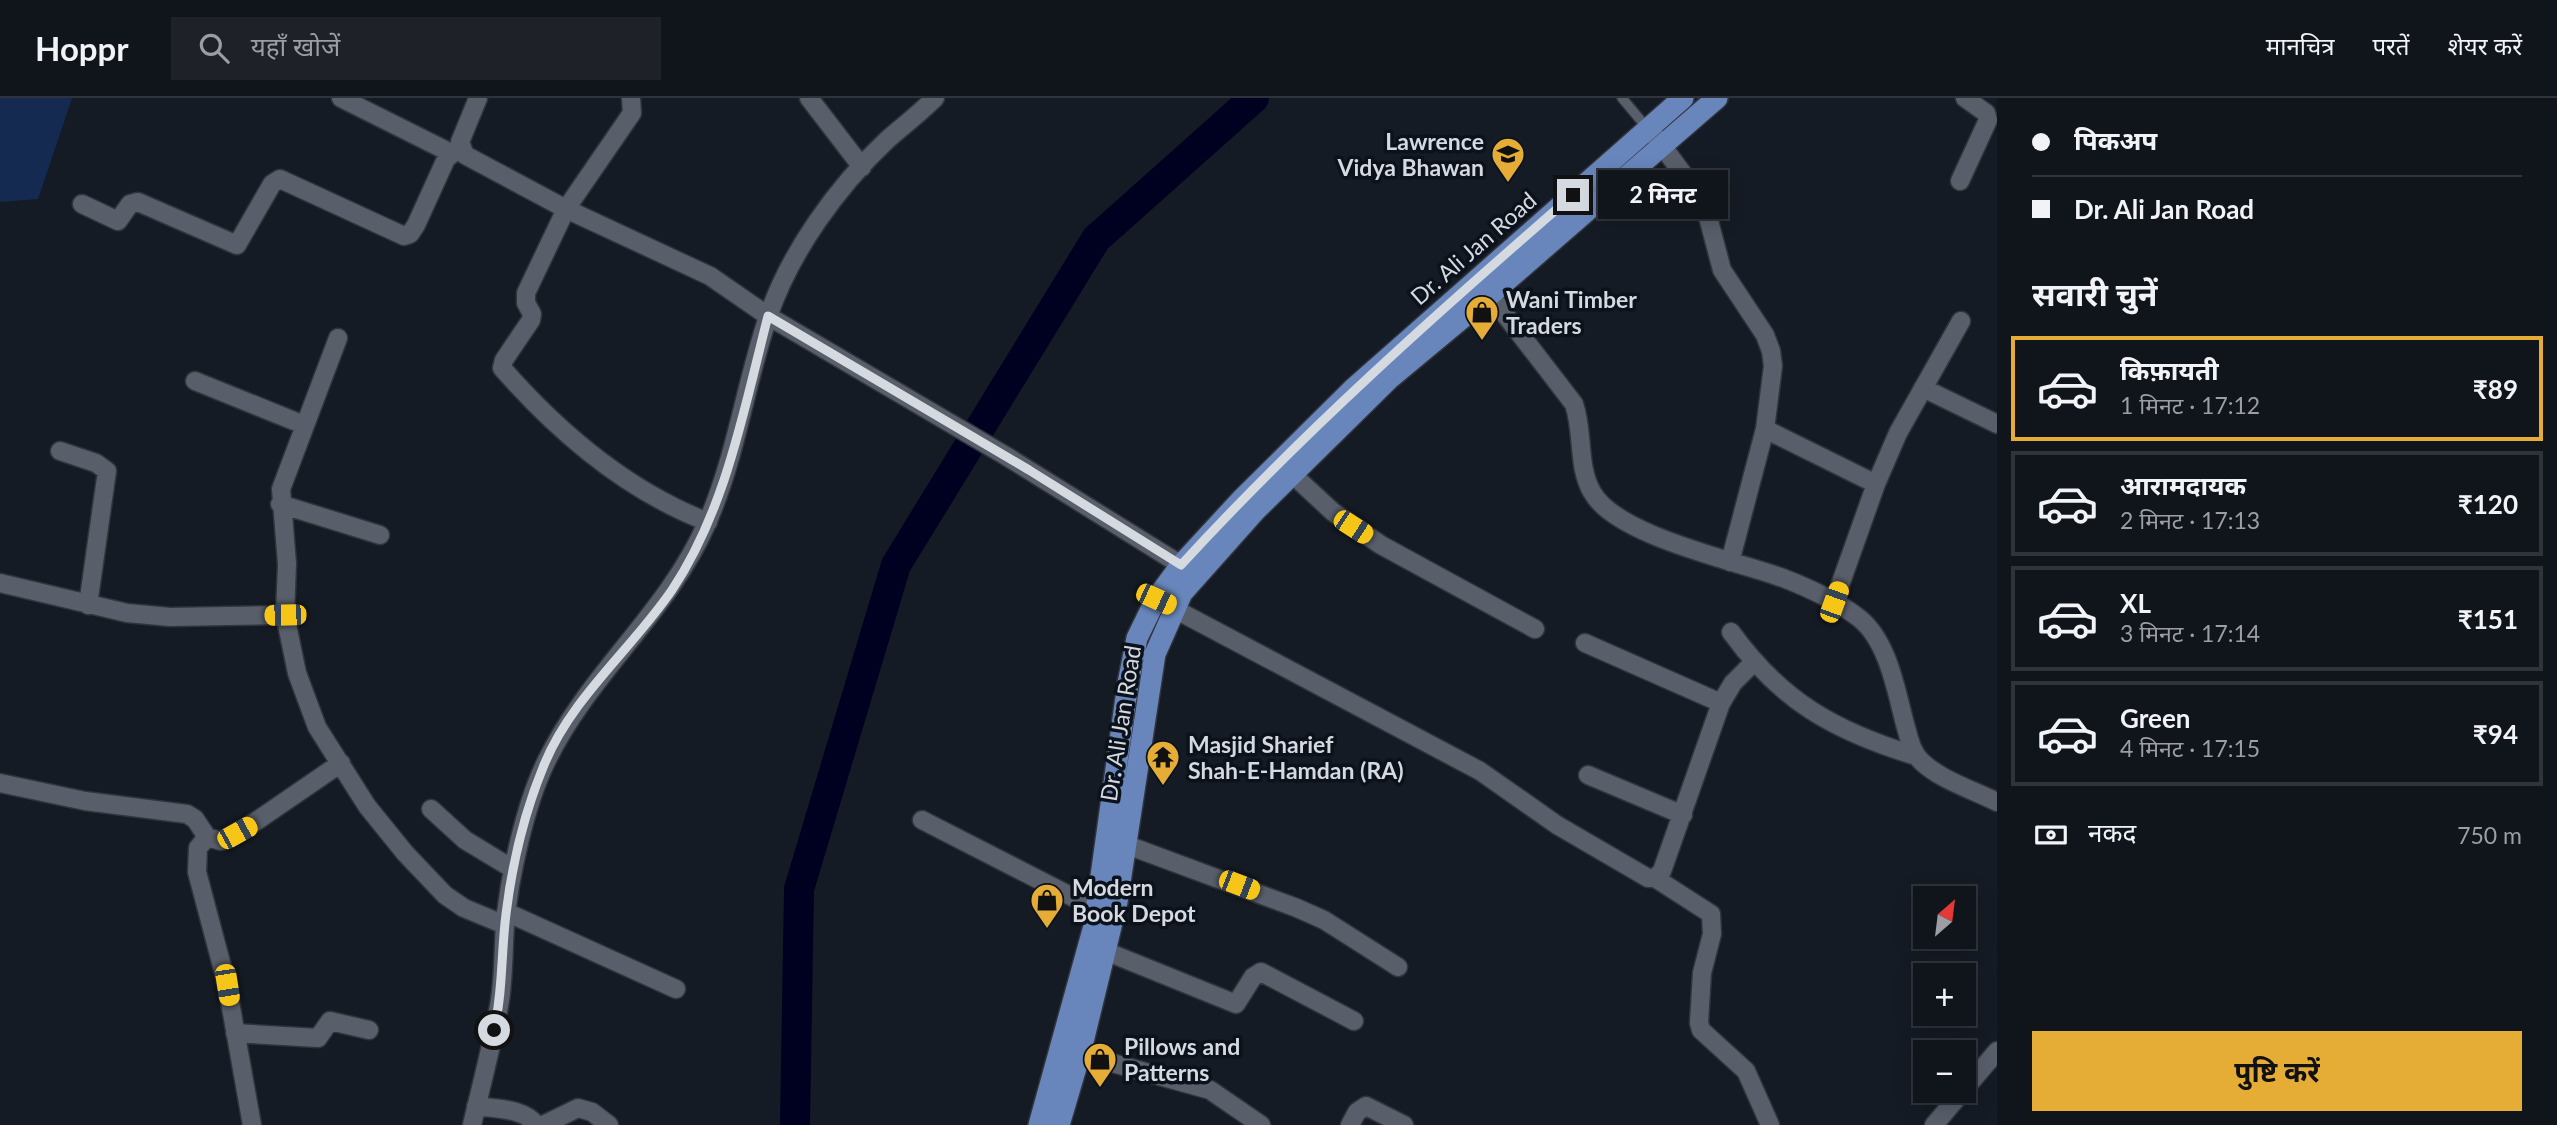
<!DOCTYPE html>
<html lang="hi">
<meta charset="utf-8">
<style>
body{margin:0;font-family:Lato,"Noto Sans Devanagari",sans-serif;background:#1e2128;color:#f1f3f6;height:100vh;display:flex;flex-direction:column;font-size:26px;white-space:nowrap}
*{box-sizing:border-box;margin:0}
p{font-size:23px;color:#9c9ea3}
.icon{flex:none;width:38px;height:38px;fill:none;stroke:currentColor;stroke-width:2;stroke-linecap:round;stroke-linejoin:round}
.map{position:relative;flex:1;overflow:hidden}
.drawer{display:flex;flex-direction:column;background:#10141b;width:560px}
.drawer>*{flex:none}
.hud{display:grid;align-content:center;height:154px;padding:0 35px;background:#10141b}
.needle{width:46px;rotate:28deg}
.controls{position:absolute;left:1913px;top:788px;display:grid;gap:14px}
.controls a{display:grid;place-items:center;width:63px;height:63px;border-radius:0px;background:#10141b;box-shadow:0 4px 18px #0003,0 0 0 2px #30333a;font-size:35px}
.end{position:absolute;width:32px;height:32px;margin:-16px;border:9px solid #d5d9e0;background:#111;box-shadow:0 0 0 4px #111}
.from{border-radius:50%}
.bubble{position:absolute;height:49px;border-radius:0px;background:#10141b;box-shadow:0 4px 18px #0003,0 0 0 2px #30333a;font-size:23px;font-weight:700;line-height:49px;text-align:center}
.car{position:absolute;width:21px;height:42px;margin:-21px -10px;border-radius:9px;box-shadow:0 0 5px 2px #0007;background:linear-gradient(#f5c518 24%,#345 0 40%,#f5c518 0 76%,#345 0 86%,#f5c518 0)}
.hud b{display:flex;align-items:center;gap:24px;height:66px;font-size:26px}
.hud b+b{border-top:2px solid #30333a}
.hud i{width:18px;height:18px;background:#f1f3f6}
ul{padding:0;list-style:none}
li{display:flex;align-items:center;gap:21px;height:105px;margin:0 14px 10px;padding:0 21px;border:4px solid #30333a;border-radius:0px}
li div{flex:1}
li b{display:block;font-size:26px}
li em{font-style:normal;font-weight:700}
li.on{border-color:#e5ad36}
li>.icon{width:63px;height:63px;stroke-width:1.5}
h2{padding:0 35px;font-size:32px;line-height:84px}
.pay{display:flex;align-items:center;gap:18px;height:77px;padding:0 35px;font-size:26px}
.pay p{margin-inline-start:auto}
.button{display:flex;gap:14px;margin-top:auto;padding:14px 35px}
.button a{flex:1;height:80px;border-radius:0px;background:#e5ad36;color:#111;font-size:28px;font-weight:700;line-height:80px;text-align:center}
header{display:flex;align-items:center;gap:42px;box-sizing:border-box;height:98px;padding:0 35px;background:#10141b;border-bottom:2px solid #30333a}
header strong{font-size:33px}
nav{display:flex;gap:38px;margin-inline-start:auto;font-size:24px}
.search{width:490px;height:63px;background:#1e2128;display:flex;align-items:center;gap:18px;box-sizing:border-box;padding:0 24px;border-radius:0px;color:#9c9ea3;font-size:26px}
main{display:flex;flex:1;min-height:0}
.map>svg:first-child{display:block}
</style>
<header>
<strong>Hoppr</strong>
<div class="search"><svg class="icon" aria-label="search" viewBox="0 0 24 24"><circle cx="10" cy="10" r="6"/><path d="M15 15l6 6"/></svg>यहाँ खोजें</div>
<nav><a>मानचित्र</a><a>परतें</a><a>शेयर करें</a></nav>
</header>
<main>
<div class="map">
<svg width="1997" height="1027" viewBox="0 0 1997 1027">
<rect width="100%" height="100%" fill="#151b24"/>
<path fill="#152a51" d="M0,0H72L38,101L0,104Z"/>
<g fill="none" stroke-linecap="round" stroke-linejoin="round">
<path stroke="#000021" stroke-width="30" d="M795,1027L799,791L896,467L1096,141L1254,0"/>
<defs>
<path id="lane" d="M1622,0L1648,31"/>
<path id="street" d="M341,0L451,55
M478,0L460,44L465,57L566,111L710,178L768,218L1006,358L1181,467
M631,0L632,15L566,111L526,195V205L532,216L531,222L504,262L502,270C559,335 627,393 708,424
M809,0L862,69
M1654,37L1704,104L1722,172L1765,237L1771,253L1773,268L1765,331L1730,464
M1960,83L1988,22L1986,15L1965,0
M82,106L118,123L130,106L138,104L237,147L272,86L280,81L404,138L410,136L416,127L446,61L460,49
M1490,197L1574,306C1584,335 1577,368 1592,394C1616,438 1737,463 1783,480C1809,490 1837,503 1859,520C1888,543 1896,592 1905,626C1909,639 1911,654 1922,664C1941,682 1973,692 1997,704
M338,240L281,391L287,466L285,517L297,575L317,629L367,708L405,755L445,797L464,810L505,827
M195,283L304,327
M1923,290L1997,326
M1765,331L1876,386
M60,353L96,365L107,373L88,507
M1292,376L1333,414L1381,447L1535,531
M280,406L380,437
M0,485L127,515L170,519L285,517
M1834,504L1876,386L1898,335L1961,223
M1165,506L1480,673L1557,727L1648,780H1655L1662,773L1721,605L1733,585L1753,565
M1731,534C1781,603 1834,633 1916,658
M1585,545L1721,605
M1588,677L1683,717
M0,685L85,703L187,716L195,721L207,739L221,743L252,726L341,665
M431,711L465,742L513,771
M922,722L1096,811
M207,739L198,750L197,774L227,887L252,1027
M1127,747L1297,810L1324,822L1398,869
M1655,780L1711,816L1712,836L1702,875L1699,925L1701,932L1746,973L1770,1027
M506,814L676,891
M1105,853L1236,906L1253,879L1261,874L1354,923
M235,935L318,940L330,923L369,932
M1080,956L1210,992L1261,1027
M476,1008C495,1011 525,1010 536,1027
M472,1027C481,988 492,948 499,908C504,882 503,854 505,827C509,780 525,707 546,664C589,575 667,516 707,425C736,359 745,287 768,219C790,154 837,89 887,42C903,28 920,15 935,0
M543,1027L578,1010L592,1014L609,1027
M1350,1027L1357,1014L1366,1008L1404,1027
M1934,1027L1997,953"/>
<path id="primary" d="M1039,1027L1094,828L1128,585L1137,540L1156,501L1181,467L1241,402L1353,291L1683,0
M1059,1027L1080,956L1117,804L1155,556L1182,495L1255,413L1389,281L1490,197L1717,0"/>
</defs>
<use href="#lane" stroke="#31343b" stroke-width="12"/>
<use href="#street" stroke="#31343b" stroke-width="21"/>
<use href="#primary" stroke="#31343b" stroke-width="24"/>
<use href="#lane" stroke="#585f6b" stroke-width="9"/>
<use href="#street" stroke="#585f6b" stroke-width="18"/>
<use href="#primary" stroke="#6886bc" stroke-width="21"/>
</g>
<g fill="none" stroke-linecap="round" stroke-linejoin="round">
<path stroke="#d5d9e0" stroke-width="9" d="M494,932C503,894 501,855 506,816C512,767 525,713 544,667C572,599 631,552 672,492C726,411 744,311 768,218L1029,372L1181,467C1303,334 1437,215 1573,97"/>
</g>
<defs>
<symbol id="school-pin" viewBox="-11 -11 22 30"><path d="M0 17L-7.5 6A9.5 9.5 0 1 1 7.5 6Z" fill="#e5ad36" stroke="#0c121b"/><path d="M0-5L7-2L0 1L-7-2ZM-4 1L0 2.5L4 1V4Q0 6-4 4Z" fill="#111"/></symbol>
<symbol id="shop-pin" viewBox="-11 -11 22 30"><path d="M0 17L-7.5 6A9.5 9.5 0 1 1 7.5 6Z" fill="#e5ad36" stroke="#0c121b"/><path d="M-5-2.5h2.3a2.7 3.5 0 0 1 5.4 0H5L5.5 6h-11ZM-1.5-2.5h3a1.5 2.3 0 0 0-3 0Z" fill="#111"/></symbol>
<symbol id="temple-pin" viewBox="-11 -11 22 30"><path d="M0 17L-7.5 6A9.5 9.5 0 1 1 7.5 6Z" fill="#e5ad36" stroke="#0c121b"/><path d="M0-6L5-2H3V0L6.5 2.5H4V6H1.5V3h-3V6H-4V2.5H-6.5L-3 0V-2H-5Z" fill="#111"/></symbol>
</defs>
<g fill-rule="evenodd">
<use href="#school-pin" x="1489" y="37" width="38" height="52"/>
<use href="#shop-pin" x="1463" y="195" width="38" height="52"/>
<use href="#temple-pin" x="1144" y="640" width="38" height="52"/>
<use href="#shop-pin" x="1028" y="783" width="38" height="52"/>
<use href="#shop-pin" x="1081" y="942" width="38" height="52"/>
</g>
<g text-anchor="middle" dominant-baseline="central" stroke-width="7" stroke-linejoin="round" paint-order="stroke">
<g font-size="23" font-weight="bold" fill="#d5d9e0" stroke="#0c121b" text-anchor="start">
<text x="1484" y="43" text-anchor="end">Lawrence<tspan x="1484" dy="26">Vidya Bhawan</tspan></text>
<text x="1506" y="201">Wani Timber<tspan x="1506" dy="26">Traders</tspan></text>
<text x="1188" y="646">Masjid Sharief<tspan x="1188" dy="26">Shah-E-Hamdan (RA)</tspan></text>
<text x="1072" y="789">Modern<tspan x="1072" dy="26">Book Depot</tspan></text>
<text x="1124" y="948">Pillows and<tspan x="1124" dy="26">Patterns</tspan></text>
</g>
<g font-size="23" fill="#d5d9e0" stroke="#0c121b">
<text transform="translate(1473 150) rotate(-41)">Dr. Ali Jan Road</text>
<text transform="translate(1120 625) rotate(-81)">Dr. Ali Jan Road</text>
</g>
</g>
</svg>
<div class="controls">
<a><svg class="needle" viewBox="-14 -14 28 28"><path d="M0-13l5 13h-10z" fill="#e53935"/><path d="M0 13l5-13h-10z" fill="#9c9ea3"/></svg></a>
<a>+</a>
<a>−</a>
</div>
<i class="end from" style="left:494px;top:932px"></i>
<i class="end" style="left:1573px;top:97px"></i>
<div class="bubble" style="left:1598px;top:72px;width:130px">2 मिनट</div>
<i class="car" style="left:1353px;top:429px;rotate:123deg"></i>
<i class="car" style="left:1156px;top:501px;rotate:115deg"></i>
<i class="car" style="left:1834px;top:504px;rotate:20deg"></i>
<i class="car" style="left:285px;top:517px;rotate:269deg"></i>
<i class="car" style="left:237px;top:735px;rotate:61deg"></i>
<i class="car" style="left:1239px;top:787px;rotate:111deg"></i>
<i class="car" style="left:227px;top:887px;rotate:171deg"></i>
</div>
<section class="drawer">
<div class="hud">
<b><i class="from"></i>पिकअप</b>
<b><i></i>Dr. Ali Jan Road</b>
</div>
<h2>सवारी चुनें</h2>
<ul>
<li class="on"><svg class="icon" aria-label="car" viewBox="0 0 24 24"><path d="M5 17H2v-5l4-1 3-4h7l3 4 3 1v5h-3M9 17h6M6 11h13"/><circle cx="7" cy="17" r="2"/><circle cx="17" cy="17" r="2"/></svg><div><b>किफ़ायती</b><p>1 मिनट · 17:12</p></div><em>₹89</em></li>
<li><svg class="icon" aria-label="car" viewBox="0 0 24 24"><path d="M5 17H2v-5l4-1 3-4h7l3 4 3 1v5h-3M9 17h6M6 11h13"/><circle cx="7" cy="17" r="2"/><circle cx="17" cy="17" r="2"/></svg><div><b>आरामदायक</b><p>2 मिनट · 17:13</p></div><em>₹120</em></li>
<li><svg class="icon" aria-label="car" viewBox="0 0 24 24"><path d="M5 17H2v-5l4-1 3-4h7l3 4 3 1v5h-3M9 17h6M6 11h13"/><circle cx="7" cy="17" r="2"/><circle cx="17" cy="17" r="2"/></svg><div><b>XL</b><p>3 मिनट · 17:14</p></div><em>₹151</em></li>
<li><svg class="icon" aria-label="car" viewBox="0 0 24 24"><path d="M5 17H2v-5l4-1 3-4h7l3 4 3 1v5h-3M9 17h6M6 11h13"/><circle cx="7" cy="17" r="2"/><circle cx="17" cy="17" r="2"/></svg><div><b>Green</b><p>4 मिनट · 17:15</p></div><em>₹94</em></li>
</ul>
<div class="pay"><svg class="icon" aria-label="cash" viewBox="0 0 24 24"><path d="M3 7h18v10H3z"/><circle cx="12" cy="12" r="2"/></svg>नकद<p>750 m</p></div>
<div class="button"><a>पुष्टि करें</a></div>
</section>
</main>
